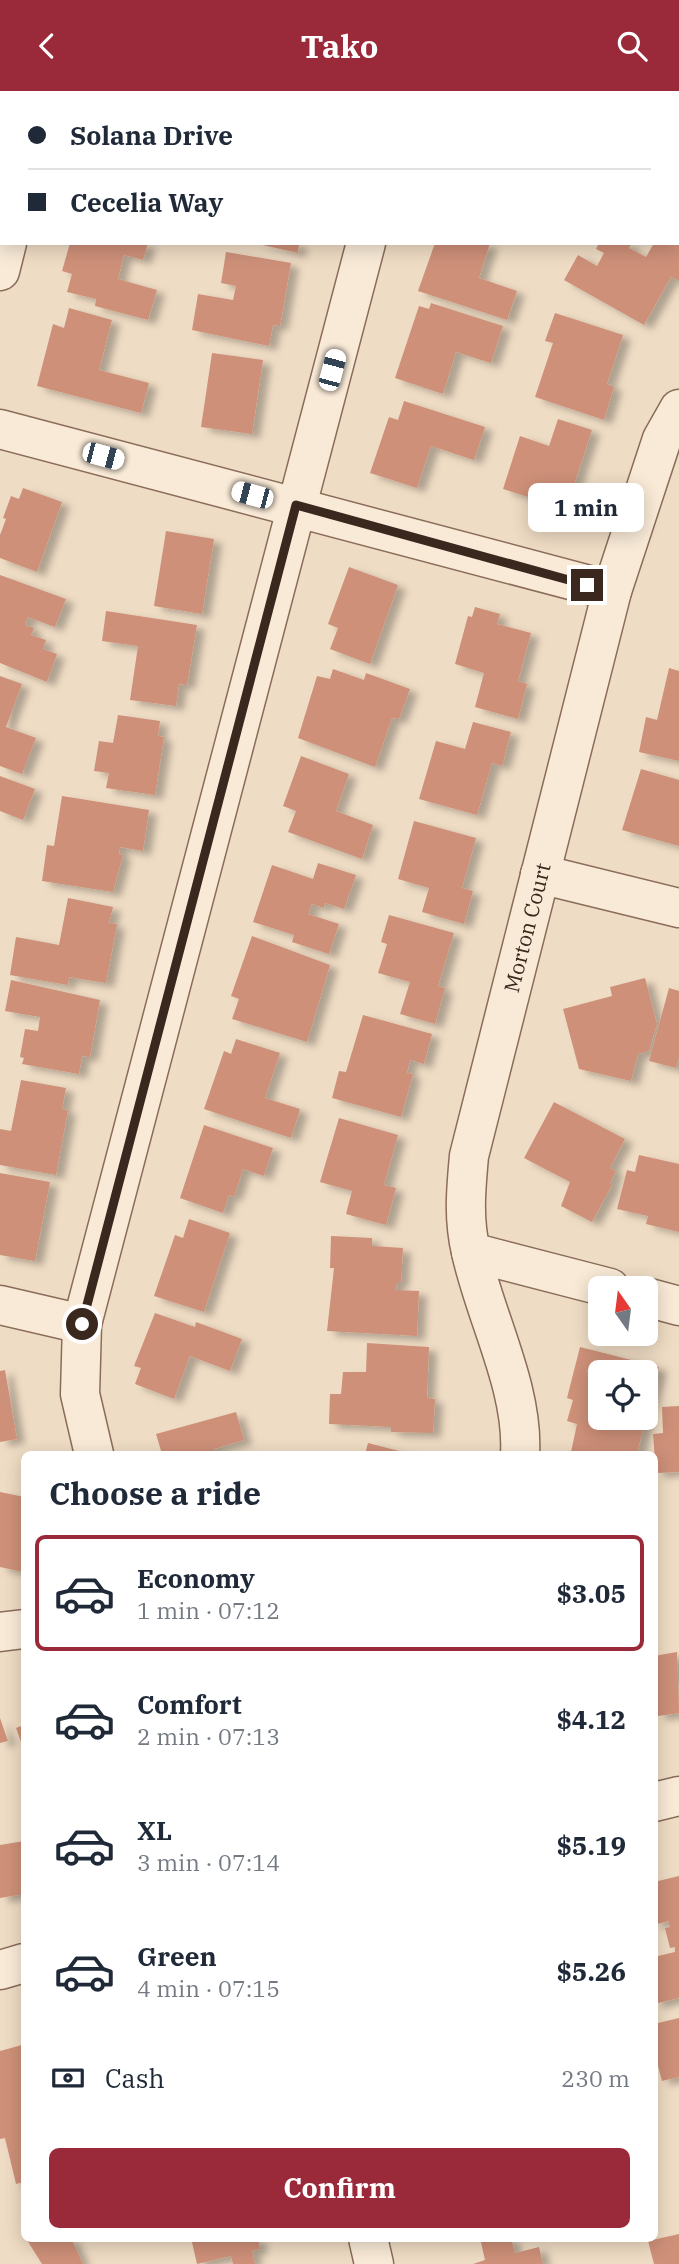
<!DOCTYPE html>
<meta charset="utf-8">
<style>
body{margin:0;font-family:"IBM Plex Serif",serif;background:#f2f2f3;color:#1f2937;height:100vh;display:flex;flex-direction:column;font-size:26px;white-space:nowrap}
*{box-sizing:border-box;margin:0}
p{font-size:23px;color:#747a83}
.icon{flex:none;width:38px;height:38px;fill:none;stroke:currentColor;stroke-width:2;stroke-linecap:round;stroke-linejoin:round}
.map{position:relative;flex:1;overflow:hidden}
.drawer{position:absolute;left:21px;top:1360px;width:637px;height:791px;display:flex;flex-direction:column;background:#fff;border-radius:10px;box-shadow:0 4px 18px #0003}
.drawer>*{flex:none}
.guide{position:absolute;left:0px;top:0px;width:679px;height:154px;box-shadow:0 4px 18px #0003;display:grid;align-content:center;height:154px;padding:0 28px;background:#fff}
.needle{width:46px;rotate:346deg}
.tools{position:absolute;left:588px;top:1185px;display:grid;gap:14px}
.tools a{display:grid;place-items:center;width:70px;height:70px;border-radius:10px;background:#fff;box-shadow:0 4px 18px #0003;font-size:35px}
.end{position:absolute;width:32px;height:32px;margin:-16px;border:9px solid #3a271e;background:#fff;box-shadow:0 0 0 4px #fff}
.from{border-radius:50%}
.bubble{position:absolute;height:49px;border-radius:10px;background:#fff;box-shadow:0 4px 18px #0003;font-size:23px;font-weight:700;line-height:49px;text-align:center}
.car{position:absolute;width:21px;height:42px;margin:-21px -10px;border-radius:9px;box-shadow:0 0 5px 2px #0007;background:linear-gradient(#fff 24%,#345 0 40%,#fff 0 76%,#345 0 86%,#fff 0)}
.guide b{display:flex;align-items:center;gap:24px;height:66px;font-size:26px}
.guide b+b{border-top:2px solid #e0e1e3}
.guide i{width:18px;height:18px;background:#1f2937}
ul{padding:0;list-style:none}
li{display:flex;align-items:center;gap:21px;height:116px;margin:0 14px 10px;padding:0 14px;border:4px solid transparent;border-radius:10px}
li div{flex:1}
li b{display:block;font-size:26px}
li em{font-style:normal;font-weight:700}
li.active{border-color:#9a293a}
li>.icon{width:63px;height:63px;stroke-width:1.5}
h2{padding:0 28px;font-size:32px;line-height:84px}
.pay{display:flex;align-items:center;gap:18px;height:77px;padding:0 28px;font-size:26px}
.pay p{margin-inline-start:auto}
.primary-button{display:flex;gap:14px;margin-top:auto;padding:14px 28px}
.primary-button a{flex:1;height:80px;border-radius:10px;background:#9a293a;color:#fff;font-size:28px;font-weight:700;line-height:80px;text-align:center}
header{display:flex;justify-content:space-between;align-items:center;height:91px;padding:0 28px;background:#9a293a;color:#fff;font-size:32px;font-weight:700}
.map>svg:first-child{display:block}
</style>
<header><svg class="icon" aria-label="back" viewBox="0 0 24 24"><path d="M15 5l-7 7 7 7"/></svg>Tako<svg class="icon" aria-label="search" viewBox="0 0 24 24"><circle cx="10" cy="10" r="6"/><path d="M15 15l6 6"/></svg></header>
<div class="map">
<svg width="679" height="2173" viewBox="0 0 679 2173">
<defs>
<filter id="shadow"><feDropShadow dx="8" dy="4.5" stdDeviation="3.5" flood-color="#0004"/></filter>
</defs>
<rect width="100%" height="100%" fill="#efdcc4"/>
<path fill="#ce9079" filter="url(#shadow)" d="M70,152H148L143,169L124,164L118,188L157,199L148,229L95,215L96,208L67,201L72,183L62,180Z
M254,152H299L298,162Z
M435,152H490L479,187L517,200L507,229L418,200Z
M599,152H632L629,157L646,166L654,152H679V190L671,186L644,234L564,189L578,164L597,175L604,162L596,158Z
M226,161L291,172L280,235L273,234L269,255L192,239L198,203L233,209L236,195L221,192Z
M431,212L503,235L491,272L456,261L443,303L395,287L419,215L429,218Z
M69,217L112,229L99,279L149,292L141,322L37,295L53,233L64,237Z
M555,222L623,244L607,293L614,296L604,329L535,306L553,252L545,250Z
M212,262L263,269L252,343L201,336Z
M404,310L485,336L474,369L431,355L417,397L370,382L389,326L398,329Z
M558,328L592,339L566,418L503,398L520,345L549,355Z
M23,397L62,411L37,481L0,467V444L6,428L3,427L11,405L19,408Z
M166,440L214,448L202,523L154,515Z
M349,476L398,494L370,573L330,558L338,537L328,533Z
M0,484L66,508L55,536L28,526L25,534L34,537L31,544L46,549L43,558L57,563L47,591L0,572Z
M475,516L500,523L497,533L531,542L518,590L527,593L518,628L475,616L484,582L455,573L468,525L472,526Z
M106,520L197,534L187,594L179,593L176,615L130,609L138,555L102,550Z
M669,577L679,580V670L639,661L646,626L657,629Z
M333,578L364,589L366,582L410,598L399,628L392,627L375,676L298,647L317,585L330,588Z
M0,585L22,593L6,636L36,647L22,683L0,675Z
M118,624L160,630L158,645L164,646L155,704L106,697L109,682L94,680L99,650L113,652Z
M473,631L511,641L502,675L492,672L477,724L419,708L436,650L465,658Z
M301,665L349,683L336,720L373,734L362,768L288,741L296,720L283,715Z
M641,678L679,689V755L622,739Z
M0,685L35,698L23,729L0,720Z
M62,705L149,719L143,760L120,756L119,763L123,764L113,801L42,790L47,754L54,755Z
M414,730L476,747L462,797L473,800L464,833L422,821L429,797L398,788Z
M318,772L356,784L344,818L325,812L324,817L312,813L308,823L339,833L329,863L292,851L294,844L253,831L272,774L313,788Z
M68,807L113,816L109,832L117,833L106,892L69,886L68,894L10,884L16,846L59,854Z
M389,824L454,842L438,895L445,897L435,933L400,923L410,891L378,882L387,853L381,851Z
M252,845L330,874L307,951L232,928L239,908L231,905Z
M645,887L657,933L649,960L638,963L631,990L579,978L563,918L612,905L610,896Z
M11,889L100,909L90,966L82,965L79,983L22,973L24,967L20,966L25,938L38,940L40,926L5,920Z
M669,897L679,900V966L676,977L649,970Z
M363,924L432,943L424,973L410,969L407,982L413,983L401,1026L332,1007L339,980L346,981Z
M236,948L280,962L265,1007L300,1018L291,1047L204,1018L224,960L231,963Z
M21,989L66,997L62,1018L68,1019L56,1084L0,1074V1038L11,1040Z
M554,1011L625,1048L610,1077L616,1080L610,1092L612,1094L592,1131L561,1115L570,1091L524,1067Z
M339,1027L398,1044L384,1094L396,1097L386,1134L346,1123L352,1100L320,1091Z
M204,1034L273,1057L264,1085L243,1078L234,1106L229,1104L223,1122L180,1107Z
M639,1064L679,1073V1141L646,1133L648,1125L617,1118L627,1079L635,1081Z
M0,1082L50,1091L35,1170L0,1164Z
M189,1128L230,1142L204,1221L154,1205L175,1144L183,1147Z
M331,1145L372,1147V1155L403,1157L401,1191H397L396,1199L419,1200L417,1245L327,1240L334,1177H330Z
M155,1222L195,1236L196,1231L242,1248L230,1280L190,1265L174,1308L135,1293L141,1277L134,1275Z
M367,1252L429,1256L427,1307L435,1308L433,1342L391,1341V1336L329,1333L330,1303H341L343,1281H366Z
M580,1256L659,1276L647,1324L646,1281H600V1326H646L637,1363L571,1361L577,1333L567,1330L573,1309L567,1307Z
M5,1279L17,1348L0,1351V1280Z
M679,1315V1381L656,1382L653,1343L663,1342L662,1316Z
M236,1321L244,1349L214,1358L216,1363H162L156,1343Z
M368,1352L407,1362V1363H365Z
M0,1401L24,1406V1481L0,1476Z
M677,1561L679,1622L658,1625L654,1605V1565Z
M0,1627L8,1650L0,1652Z
M24,1634V1659L16,1637Z
M24,1750V1803L0,1807V1754Z
M679,1785V1907L654,1913V1866L675,1861V1856L670,1857L665,1837L670,1836L668,1830L654,1834V1791Z
M679,1927V1986L662,1990L654,1960V1933Z
M22,1954L24,2091L16,2093L5,2047L0,2048V1960Z
M679,2143V2173H654L648,2150Z
M30,2147H71L83,2173H42L27,2149Z
M191,2147H258L260,2158L252,2160L255,2173H233L231,2165L197,2173Z
M480,2147H511L515,2162L539,2156L543,2173H473L485,2169Z"/>
<g fill="none" stroke-linecap="round" stroke-linejoin="round">
<defs>
<g id="minor">
<path d="M47,2L48,0"/>
<path d="M406,2V0"/>
<path d="M0,180L7,152"/>
<path d="M0,338L612,500"/>
<path d="M540,783L679,817"/>
<path d="M471,1161L610,1197"/>
<path d="M646,1206L679,1215"/>
<path d="M0,1214L82,1233"/>
<path d="M94,1363L80,1303L82,1233L366,152"/>
<path id="s1" d="M520,1363C524,1297 485,1226 471,1161C463,1128 466,1098 469,1065L612,500L662,348L679,318"/>
<path d="M0,1541L24,1538"/>
<path d="M654,1711L679,1705"/>
<path d="M0,1879L24,1872"/>
<path d="M368,2147L374,2173"/>
</g>
</defs>
<use href="#minor" stroke="#8a6c5a" stroke-width="41"/>
<use href="#minor" stroke="#f9ead7" stroke-width="38"/>
</g>
<g fill="none" stroke-linecap="round" stroke-linejoin="round">
<path stroke="#3a271e" stroke-width="9" d="M82,1233L296,414L587,494"/>
</g>
<g text-anchor="middle" dominant-baseline="central" stroke-width="5" stroke-linejoin="round" paint-order="stroke">
<g font-size="21" fill="#3a271e" stroke="#f6e7d4">
<text stroke="none"><textPath href="#s1" startOffset="541">Morton Court</textPath></text>
</g>
</g>
</svg>
<div class="tools">
<a><svg class="needle" viewBox="-14 -14 28 28"><path d="M0-13l5 13h-10z" fill="#e53935"/><path d="M0 13l5-13h-10z" fill="#747a83"/></svg></a>
<a><svg class="icon" aria-label="locate" viewBox="0 0 24 24"><circle cx="12" cy="12" r="6"/><path d="M12 2v4M12 18v4M2 12h4M18 12h4"/></svg></a>
</div>
<i class="end from" style="left:82px;top:1233px"></i>
<i class="end" style="left:587px;top:494px"></i>
<div class="bubble" style="left:528px;top:392px;width:116px">1 min</div>
<i class="car" style="left:332px;top:279px;rotate:15deg"></i>
<i class="car" style="left:103px;top:365px;rotate:105deg"></i>
<i class="car" style="left:252px;top:404px;rotate:285deg"></i>
<div class="guide">
<b><i class="from"></i>Solana Drive</b>
<b><i></i>Cecelia Way</b>
</div>
<section class="drawer">
<h2>Choose a ride</h2>
<ul>
<li class="active"><svg class="icon" aria-label="car" viewBox="0 0 24 24"><path d="M5 17H2v-5l4-1 3-4h7l3 4 3 1v5h-3M9 17h6M6 11h13"/><circle cx="7" cy="17" r="2"/><circle cx="17" cy="17" r="2"/></svg><div><b>Economy</b><p>1 min · 07:12</p></div><em>$3.05</em></li>
<li><svg class="icon" aria-label="car" viewBox="0 0 24 24"><path d="M5 17H2v-5l4-1 3-4h7l3 4 3 1v5h-3M9 17h6M6 11h13"/><circle cx="7" cy="17" r="2"/><circle cx="17" cy="17" r="2"/></svg><div><b>Comfort</b><p>2 min · 07:13</p></div><em>$4.12</em></li>
<li><svg class="icon" aria-label="car" viewBox="0 0 24 24"><path d="M5 17H2v-5l4-1 3-4h7l3 4 3 1v5h-3M9 17h6M6 11h13"/><circle cx="7" cy="17" r="2"/><circle cx="17" cy="17" r="2"/></svg><div><b>XL</b><p>3 min · 07:14</p></div><em>$5.19</em></li>
<li><svg class="icon" aria-label="car" viewBox="0 0 24 24"><path d="M5 17H2v-5l4-1 3-4h7l3 4 3 1v5h-3M9 17h6M6 11h13"/><circle cx="7" cy="17" r="2"/><circle cx="17" cy="17" r="2"/></svg><div><b>Green</b><p>4 min · 07:15</p></div><em>$5.26</em></li>
</ul>
<div class="pay"><svg class="icon" aria-label="cash" viewBox="0 0 24 24"><path d="M3 7h18v10H3z"/><circle cx="12" cy="12" r="2"/></svg>Cash<p>230 m</p></div>
<div class="primary-button"><a>Confirm</a></div>
</section>
</div>
